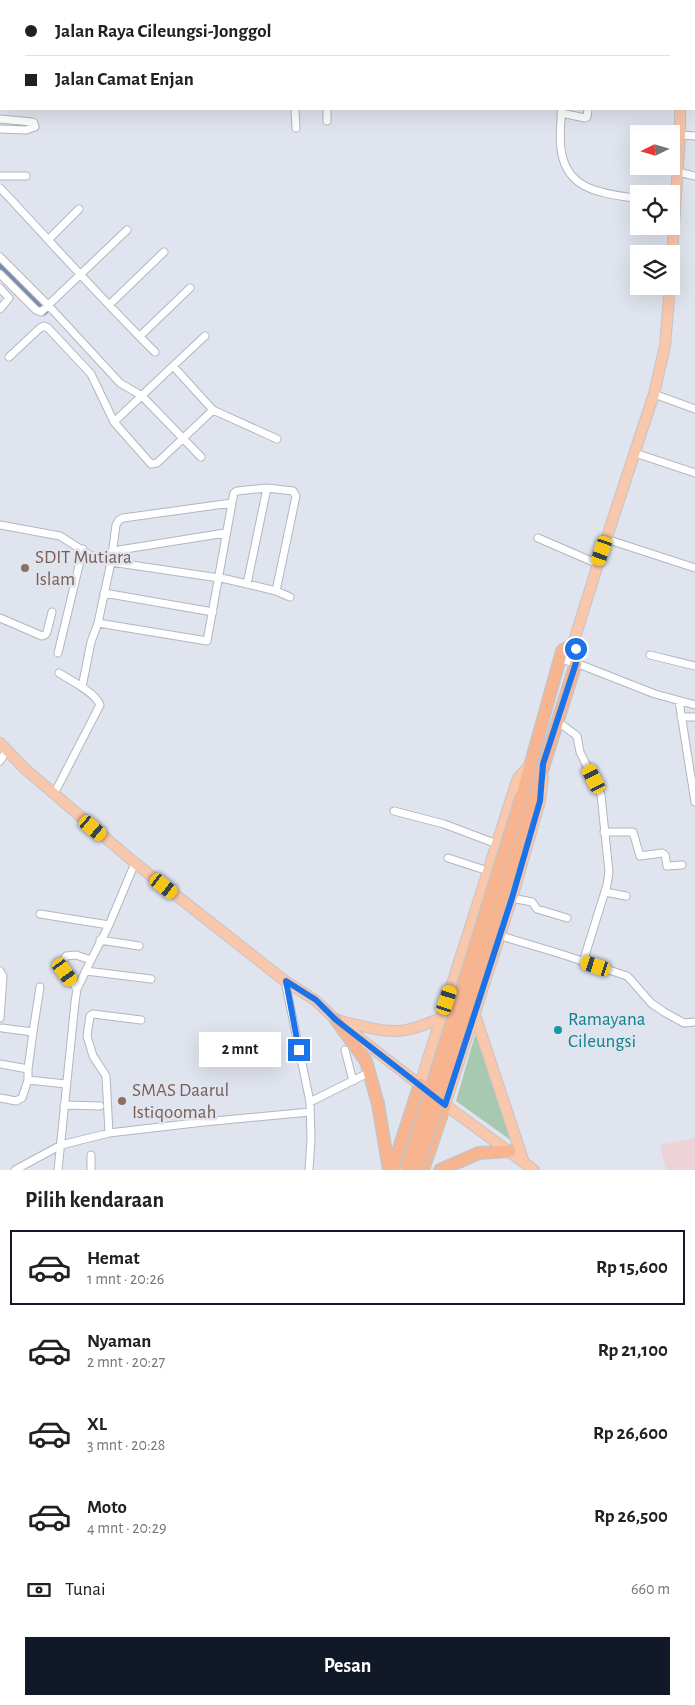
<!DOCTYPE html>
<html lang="id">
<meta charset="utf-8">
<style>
body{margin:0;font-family:"Alegreya Sans",sans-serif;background:#f6f6f6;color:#202124;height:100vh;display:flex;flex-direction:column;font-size:19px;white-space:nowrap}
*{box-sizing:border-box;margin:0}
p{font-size:16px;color:#757577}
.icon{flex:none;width:28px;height:28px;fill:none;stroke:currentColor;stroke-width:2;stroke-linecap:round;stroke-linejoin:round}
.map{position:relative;height:1170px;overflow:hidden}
.side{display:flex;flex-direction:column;background:#fff;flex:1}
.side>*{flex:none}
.guide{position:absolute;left:0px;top:0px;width:695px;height:110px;box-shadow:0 5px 20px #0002;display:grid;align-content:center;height:110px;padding:0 25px;background:#fff}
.needle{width:32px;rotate:265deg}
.controls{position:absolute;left:630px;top:125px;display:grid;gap:10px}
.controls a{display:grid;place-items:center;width:50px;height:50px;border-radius:0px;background:#fff;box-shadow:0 5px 20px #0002;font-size:25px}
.end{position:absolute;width:22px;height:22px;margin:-11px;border:6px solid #1a73e8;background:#fff;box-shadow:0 0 0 2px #fff}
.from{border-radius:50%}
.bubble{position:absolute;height:35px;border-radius:0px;background:#fff;box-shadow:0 5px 20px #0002;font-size:16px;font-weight:600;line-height:35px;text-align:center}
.car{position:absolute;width:15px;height:30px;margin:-15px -8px;border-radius:6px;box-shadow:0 0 4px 1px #0007;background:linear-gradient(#f5c518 24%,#345 0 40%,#f5c518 0 76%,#345 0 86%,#f5c518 0)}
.guide b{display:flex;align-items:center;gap:18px;height:48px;font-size:19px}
.guide b+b{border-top:1px solid #e0e0e0}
.guide i{width:12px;height:12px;background:#202124}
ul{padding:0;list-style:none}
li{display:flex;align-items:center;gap:15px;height:75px;margin:0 10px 8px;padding:0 15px;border:2px solid transparent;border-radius:0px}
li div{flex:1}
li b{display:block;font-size:19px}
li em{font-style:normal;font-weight:600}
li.selected{border-color:#111827}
li>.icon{width:45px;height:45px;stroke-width:1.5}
h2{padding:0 25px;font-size:22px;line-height:60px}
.pay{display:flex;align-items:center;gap:12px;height:55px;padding:0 25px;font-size:19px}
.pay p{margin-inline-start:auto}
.cta{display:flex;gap:10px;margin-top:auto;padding:10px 25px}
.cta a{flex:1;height:58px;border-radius:0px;background:#111827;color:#fff;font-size:20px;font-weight:600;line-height:58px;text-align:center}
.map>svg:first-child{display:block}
</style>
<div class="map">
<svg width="695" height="1170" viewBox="0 0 695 1170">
<rect width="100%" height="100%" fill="#e0e4ee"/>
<path fill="#edd2d7" d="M695,1138V1170H666L660,1145Z"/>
<path fill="#a7c9b2" d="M477,1028L513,1142L456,1101Z"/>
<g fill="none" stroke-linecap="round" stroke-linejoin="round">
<path stroke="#798cad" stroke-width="14" d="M0,265L42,309"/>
<defs>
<path id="minor" d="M75,0L77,1
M236,0L237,1
M289,0V1
M366,0V1
M454,0V1
M16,1L17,0
M106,1L107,0
M332,1H342
M572,1V0
M0,17L1,16
M694,42L695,43
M0,81L1,80
M0,97L1,95
M295,109L296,128
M327,109V121
M562,109C559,137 556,171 585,186C599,194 623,196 639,199
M561,113L585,118L587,117L588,109
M0,119L32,122L34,123L35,127L26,130L0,129
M680,135L695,136
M678,172L695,176
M0,176H26
M0,188C52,243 101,299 155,352
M49,239L79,209
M0,257L48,305L120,383L142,396L201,457
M0,274L36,310L41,312L127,230
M0,288L9,298L0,309
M109,305L164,252
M140,336L190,288
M9,357L40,328L44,326L48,328L91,374L114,422L151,464L157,463L213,410L277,439
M173,366L205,336
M654,394L695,409
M114,422L173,366L213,410
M635,453L695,473
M0,525L60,536L90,555L111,562L226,579L276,591L290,597
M538,538L598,564
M606,539L695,568
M113,551L225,533
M247,584L267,488
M104,593L213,612
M0,618L42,636L45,635L47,632L52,612
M98,623L207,641L232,503
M58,653L83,549
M650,655L695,666
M560,659L576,663L655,694L695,705
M82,687L91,642L98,623L111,562L116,525L119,520L123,518L232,503L234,493L237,491L267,488L293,491L296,496L276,591
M679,701L695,802
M681,717H695
M557,721L577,736L580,752L601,795L609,872L607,885L583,962
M0,761L7,750
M54,794L100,705C96,693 70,680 59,673
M394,811L444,824L497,844
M604,832H633L640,856L662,853L665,855L667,866L682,865
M448,858L488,871
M605,892L626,896
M512,898L532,902L537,909L567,918
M40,914L109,925
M501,936L561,954L627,976L631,980L651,1003L664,1012L684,1023L695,1022
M100,940L139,946
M0,971L3,976L0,1018
M86,971L151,979
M285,981L310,1102L311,1139L309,1170
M77,989L65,972L62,962L66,956L76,955L91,960L109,925L135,863
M2,1028L33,1032L40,987
M345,1050L353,1081
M0,1064L28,1069V1080L22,1098L16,1101L0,1098
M28,1069L33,1032
M28,1080L66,1084
M310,1102L370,1072
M64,1105L100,1106
M109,1133L106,1076L93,1056L87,1036L90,1016L93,1014L141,1020
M15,1170L61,1145L109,1133L204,1122L310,1112
M58,1170L75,1002L77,989L91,960
M91,1170V1155"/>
<path id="primary" d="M679,0V1
M671,270L680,135V109
M573,644L598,564L654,394L665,346L670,286
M0,743L24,768L135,863L285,981L315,1000L336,1020L425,1089
M475,1015L523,1160
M340,1021C359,1025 379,1032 399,1031C414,1030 428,1023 441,1018
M420,1084L512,796L518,778L530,765
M440,1101L534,1170
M445,1105L512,898L540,801L543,777"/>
<path id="trunk" d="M522,795L562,651L573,644L576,649V663L536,790
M336,1020L366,1061L378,1104L389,1170
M392,1170L420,1084
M423,1170L445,1105
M440,1170L479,1153L510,1151"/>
</defs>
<use href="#minor" stroke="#b2b6c0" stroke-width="9"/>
<use href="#primary" stroke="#c4c4c5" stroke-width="12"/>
<use href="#trunk" stroke="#c4c4c5" stroke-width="14"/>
<use href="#minor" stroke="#fff" stroke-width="7"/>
<use href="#primary" stroke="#f9c7ab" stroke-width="10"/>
<use href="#trunk" stroke="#f7b48f" stroke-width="11"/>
<defs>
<path id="trunk-bridge" d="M406,1170L522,795
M417,1170L536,790"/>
</defs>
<use href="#trunk-bridge" stroke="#c4c4c5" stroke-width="14" stroke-linecap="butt"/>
<use href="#trunk-bridge" stroke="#f7b48f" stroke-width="11"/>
</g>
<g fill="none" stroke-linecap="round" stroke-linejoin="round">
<path stroke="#1a73e8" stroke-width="6" d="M299,1050L286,981L316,1000L336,1020L445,1105L512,898L540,801L543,764L576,663V649"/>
</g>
<g fill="#8d6e63" stroke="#e0e4ee" stroke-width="2">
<circle cx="25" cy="568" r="5"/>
<circle cx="122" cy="1101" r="5"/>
</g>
<circle fill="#0f9aa8" stroke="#e0e4ee" stroke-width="2" cx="558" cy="1030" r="5"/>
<g text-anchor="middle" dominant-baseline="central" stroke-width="5" stroke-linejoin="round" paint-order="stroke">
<g font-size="19" fill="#785e54" stroke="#e0e4ee" text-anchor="start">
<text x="35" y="557">SDIT Mutiara<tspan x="35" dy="22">Islam</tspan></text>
<text x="132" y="1090">SMAS Daarul<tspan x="132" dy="22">Istiqoomah</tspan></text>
</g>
<g font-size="19" fill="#0d838f" stroke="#e0e4ee" text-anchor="start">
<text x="568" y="1019">Ramayana<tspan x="568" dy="22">Cileungsi</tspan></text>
</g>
</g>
</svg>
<div class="controls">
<a><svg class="needle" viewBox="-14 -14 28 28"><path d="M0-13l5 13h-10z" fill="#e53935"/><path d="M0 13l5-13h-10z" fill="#757577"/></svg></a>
<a><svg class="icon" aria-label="locate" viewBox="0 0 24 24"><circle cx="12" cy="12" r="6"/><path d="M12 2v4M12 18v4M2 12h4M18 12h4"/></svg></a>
<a><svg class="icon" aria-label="layers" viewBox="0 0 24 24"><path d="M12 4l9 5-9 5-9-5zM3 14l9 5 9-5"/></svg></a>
</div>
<i class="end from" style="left:576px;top:649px"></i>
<i class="end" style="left:299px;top:1050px"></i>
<div class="bubble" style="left:199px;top:1032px;width:82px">2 mnt</div>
<i class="car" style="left:602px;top:551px;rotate:199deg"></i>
<i class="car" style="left:594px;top:779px;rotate:333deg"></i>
<i class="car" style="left:93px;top:828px;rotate:130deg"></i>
<i class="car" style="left:164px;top:886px;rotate:128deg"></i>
<i class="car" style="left:596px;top:966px;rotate:288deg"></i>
<i class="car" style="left:65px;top:972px;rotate:144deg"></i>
<i class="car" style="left:447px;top:1000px;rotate:18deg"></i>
<div class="guide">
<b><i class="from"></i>Jalan Raya Cileungsi-Jonggol</b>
<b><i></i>Jalan Camat Enjan</b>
</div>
</div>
<section class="side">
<h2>Pilih kendaraan</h2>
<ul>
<li class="selected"><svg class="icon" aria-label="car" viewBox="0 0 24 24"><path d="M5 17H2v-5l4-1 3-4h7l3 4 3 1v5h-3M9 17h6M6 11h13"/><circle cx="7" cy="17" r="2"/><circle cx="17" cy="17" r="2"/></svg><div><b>Hemat</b><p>1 mnt · 20:26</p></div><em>Rp 15,600</em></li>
<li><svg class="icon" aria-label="car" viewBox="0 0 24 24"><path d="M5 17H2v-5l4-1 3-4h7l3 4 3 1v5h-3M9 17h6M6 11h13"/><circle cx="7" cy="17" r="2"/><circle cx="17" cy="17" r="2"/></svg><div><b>Nyaman</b><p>2 mnt · 20:27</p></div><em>Rp 21,100</em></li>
<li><svg class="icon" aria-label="car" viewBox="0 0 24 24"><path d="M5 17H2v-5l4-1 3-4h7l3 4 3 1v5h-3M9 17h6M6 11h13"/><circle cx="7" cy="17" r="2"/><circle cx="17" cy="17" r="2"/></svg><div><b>XL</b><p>3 mnt · 20:28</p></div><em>Rp 26,600</em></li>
<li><svg class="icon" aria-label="car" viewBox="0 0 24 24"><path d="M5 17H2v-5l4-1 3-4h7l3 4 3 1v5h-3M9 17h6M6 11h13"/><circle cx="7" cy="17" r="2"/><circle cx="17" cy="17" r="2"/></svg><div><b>Moto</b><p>4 mnt · 20:29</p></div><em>Rp 26,500</em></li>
</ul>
<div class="pay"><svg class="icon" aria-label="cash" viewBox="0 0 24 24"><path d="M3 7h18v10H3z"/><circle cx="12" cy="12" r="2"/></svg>Tunai<p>660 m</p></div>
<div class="cta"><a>Pesan</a></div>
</section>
